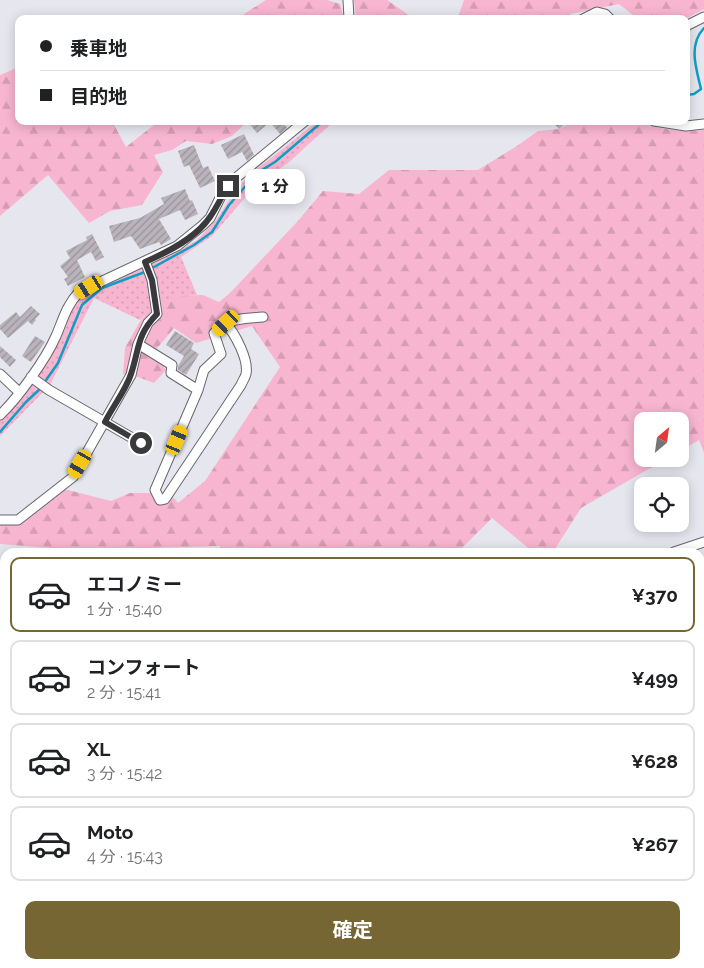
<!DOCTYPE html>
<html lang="ja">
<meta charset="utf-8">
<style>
body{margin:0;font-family:Raleway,"Noto Sans JP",sans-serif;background:#f2f2f2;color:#202124;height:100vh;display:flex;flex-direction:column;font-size:19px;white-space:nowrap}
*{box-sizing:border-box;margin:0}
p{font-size:16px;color:#757577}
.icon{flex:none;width:28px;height:28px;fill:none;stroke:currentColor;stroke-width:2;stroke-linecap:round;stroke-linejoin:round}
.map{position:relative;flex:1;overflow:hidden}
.details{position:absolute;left:0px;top:548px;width:705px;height:421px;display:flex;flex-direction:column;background:#fff;border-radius:15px 15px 0 0;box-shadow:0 2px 12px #0003}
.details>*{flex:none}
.hud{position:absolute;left:15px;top:15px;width:675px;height:110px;border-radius:10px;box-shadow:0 2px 12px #0003;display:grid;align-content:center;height:110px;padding:0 25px;background:#fff}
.needle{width:32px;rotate:29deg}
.tools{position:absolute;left:634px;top:412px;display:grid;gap:10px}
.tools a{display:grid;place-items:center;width:55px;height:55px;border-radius:10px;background:#fff;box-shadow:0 2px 12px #0003;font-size:25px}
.end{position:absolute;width:22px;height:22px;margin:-11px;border:6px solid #3a3a3d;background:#fff;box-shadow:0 0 0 2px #fff}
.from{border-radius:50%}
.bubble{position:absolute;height:35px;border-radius:10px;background:#fff;box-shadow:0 2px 12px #0003;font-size:16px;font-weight:700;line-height:35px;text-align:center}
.car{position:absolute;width:15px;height:30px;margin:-15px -8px;border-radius:6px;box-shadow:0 0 4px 1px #0007;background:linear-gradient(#f5c518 24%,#345 0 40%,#f5c518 0 76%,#345 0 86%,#f5c518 0)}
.hud b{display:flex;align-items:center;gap:18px;height:48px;font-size:19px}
.hud b+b{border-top:1px solid #e0e0e0}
.hud i{width:12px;height:12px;background:#202124}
ul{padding:9px 0 0;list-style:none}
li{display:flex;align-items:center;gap:15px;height:75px;margin:0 10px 8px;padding:0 15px;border:2px solid #e0e0e0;border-radius:10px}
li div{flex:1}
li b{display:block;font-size:19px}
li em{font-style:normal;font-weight:700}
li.selected{border-color:#766634}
li>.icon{width:45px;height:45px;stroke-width:1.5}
.cta{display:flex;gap:10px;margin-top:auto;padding:10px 25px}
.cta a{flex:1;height:58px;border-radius:10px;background:#766634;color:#fff;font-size:20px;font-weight:700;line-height:58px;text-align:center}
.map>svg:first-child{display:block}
</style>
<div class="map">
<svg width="704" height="968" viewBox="0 0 704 968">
<defs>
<pattern id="grass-dots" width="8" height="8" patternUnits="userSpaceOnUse" patternTransform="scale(1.25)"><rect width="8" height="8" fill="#f8b5cf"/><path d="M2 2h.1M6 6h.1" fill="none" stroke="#d59cb3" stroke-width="1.8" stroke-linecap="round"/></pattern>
<pattern id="forest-firs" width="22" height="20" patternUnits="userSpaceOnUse" patternTransform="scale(1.25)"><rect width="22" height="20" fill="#f8b5cf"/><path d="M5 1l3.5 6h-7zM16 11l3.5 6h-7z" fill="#d59cb3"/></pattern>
<pattern id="building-hatch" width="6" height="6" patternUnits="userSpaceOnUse" patternTransform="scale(1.25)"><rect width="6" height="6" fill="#bab3bb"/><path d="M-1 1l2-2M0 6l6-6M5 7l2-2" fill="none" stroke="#989399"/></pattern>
</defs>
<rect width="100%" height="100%" fill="#e6e6ef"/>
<path fill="url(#grass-dots)" d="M318,121H334L288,163L255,186L212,236L181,257L197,295L177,296L147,313L140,320L94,298L50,385L0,436V420L19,399L49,360L74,302L81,294L164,258L196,241L217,219L233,194L248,176Z"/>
<path fill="url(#forest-firs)" d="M266,0H327L340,4L344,19H243L244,14Z
M354,0H387L413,18L458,17L464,0H704V9L686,19H638L619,4L570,14L567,19H356Z
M19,67V121H112L126,147L159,121H248L232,136L212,144L186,141L172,150L154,155L163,172L142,205L110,211L89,223L48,175L0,216V75Z
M575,121H639C658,130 683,132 704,130V453L699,440L680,451V421H642V459H666L581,508L553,552H533L492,518L458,552H219L220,546L76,550L0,544V518H17L49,490H68L111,501L130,493H157L174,498L178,503L205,481L280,367L252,326L196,343L174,328L154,352L166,370L154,383L138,377L123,374L125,348L139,323L153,304L177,296L203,295L219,302L229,294L297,222L323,191L359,194L389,170H478L517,146L538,131L559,129Z
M101,964H158L160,968H107Z"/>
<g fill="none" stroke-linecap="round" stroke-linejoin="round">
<path stroke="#0f9fc4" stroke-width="2.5" d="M686,95L694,94L701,89C696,68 688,45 704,28
M44,383L58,363L82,305L102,288L145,272L194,245L212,232L229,205L257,173L275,162L323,121
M0,432L26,402L41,388
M0,902L5,899
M163,964L165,968"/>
</g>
<path fill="url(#building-hatch)" d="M247,121H282L287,128L280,134L270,122L257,133Z
M552,121H568L559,129Z
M244,134L254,155L247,161L242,152L228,159L221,145Z
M194,145L203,168L208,166L215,181L200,188L189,165L184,167L178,151Z
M185,189L190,201L192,200L198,214L185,220L180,210L159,219L171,239L161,245L159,242L140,249L131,236L114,242L109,226L140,218L164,204L161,198Z
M92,234L104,257L96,261L91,252L77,260L85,277L68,286L64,279L68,277L60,266L70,258L66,251L87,240L86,237Z
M31,306L40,314L35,319L36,320L32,325L28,321L8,338L0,329V325L16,312L20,317Z
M175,331L194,343L191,349L199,354L186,375L178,370V366L184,356L166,345Z
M35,336L45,342L31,362L22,356Z
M0,346L16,360L10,367L0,357Z"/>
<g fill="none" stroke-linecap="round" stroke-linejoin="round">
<defs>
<path id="minor" d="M348,0L349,19
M583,19L597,12L605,14L610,19
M686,26L704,17
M654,121L686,126L704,124
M138,344L172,365L171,373L198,390L204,370L221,354L214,333C232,317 240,319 263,317
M0,374L19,392
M31,377L49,390L141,443
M198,390L155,490L160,500L165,499L241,385C242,382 245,378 246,374C249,360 235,333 225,323
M0,415C18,398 46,359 56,336C63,320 66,306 79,292L177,246L203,225L210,218L221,196L237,177L305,121
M0,520H18L73,477L131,375L138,344L148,323L157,314L152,280L145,261
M674,552L704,542
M0,644L5,643
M700,682L704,681
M0,701L5,711
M0,881H5
M700,957H704
M300,964L304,968
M23,968L25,964
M600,968L604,964"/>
</defs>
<use href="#minor" stroke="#66666e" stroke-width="11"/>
<use href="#minor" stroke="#fff" stroke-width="9"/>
</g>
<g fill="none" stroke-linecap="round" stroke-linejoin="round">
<path stroke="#3a3a3d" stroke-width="6" d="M141,443L105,422C113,406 126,390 131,374C140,347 136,336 157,314L152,280L145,262C168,252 196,238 210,217C217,207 222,196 228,186"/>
</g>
</svg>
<div class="tools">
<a><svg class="needle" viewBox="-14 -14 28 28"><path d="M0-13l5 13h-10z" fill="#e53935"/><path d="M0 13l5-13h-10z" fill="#757577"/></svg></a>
<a><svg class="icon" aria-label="locate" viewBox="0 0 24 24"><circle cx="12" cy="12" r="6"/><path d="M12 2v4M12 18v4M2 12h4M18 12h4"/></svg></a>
</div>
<i class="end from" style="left:141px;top:443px"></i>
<i class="end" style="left:228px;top:186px"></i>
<div class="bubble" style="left:245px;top:169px;width:60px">1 分</div>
<i class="car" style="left:89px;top:287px;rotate:239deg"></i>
<i class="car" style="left:226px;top:323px;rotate:227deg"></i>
<i class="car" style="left:177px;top:440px;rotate:23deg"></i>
<i class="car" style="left:80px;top:464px;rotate:210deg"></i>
<div class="hud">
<b><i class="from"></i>乗車地</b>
<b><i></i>目的地</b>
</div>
<section class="details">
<ul>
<li class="selected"><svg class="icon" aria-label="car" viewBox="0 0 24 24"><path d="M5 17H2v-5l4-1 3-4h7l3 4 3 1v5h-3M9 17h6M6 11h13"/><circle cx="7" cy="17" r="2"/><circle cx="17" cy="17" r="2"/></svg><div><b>エコノミー</b><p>1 分 · 15:40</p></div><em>¥370</em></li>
<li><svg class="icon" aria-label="car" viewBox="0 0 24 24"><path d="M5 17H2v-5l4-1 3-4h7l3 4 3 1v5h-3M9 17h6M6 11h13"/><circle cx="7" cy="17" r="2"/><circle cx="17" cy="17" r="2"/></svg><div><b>コンフォート</b><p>2 分 · 15:41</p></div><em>¥499</em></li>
<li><svg class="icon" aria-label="car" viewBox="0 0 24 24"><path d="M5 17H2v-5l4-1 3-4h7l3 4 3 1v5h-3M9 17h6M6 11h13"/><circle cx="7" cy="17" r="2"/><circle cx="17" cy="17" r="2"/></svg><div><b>XL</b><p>3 分 · 15:42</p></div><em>¥628</em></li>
<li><svg class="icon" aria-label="car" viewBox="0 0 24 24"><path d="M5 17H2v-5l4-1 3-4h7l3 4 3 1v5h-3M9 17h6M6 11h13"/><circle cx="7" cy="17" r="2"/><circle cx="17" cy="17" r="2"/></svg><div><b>Moto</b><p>4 分 · 15:43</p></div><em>¥267</em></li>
</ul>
<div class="cta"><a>確定</a></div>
</section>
</div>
